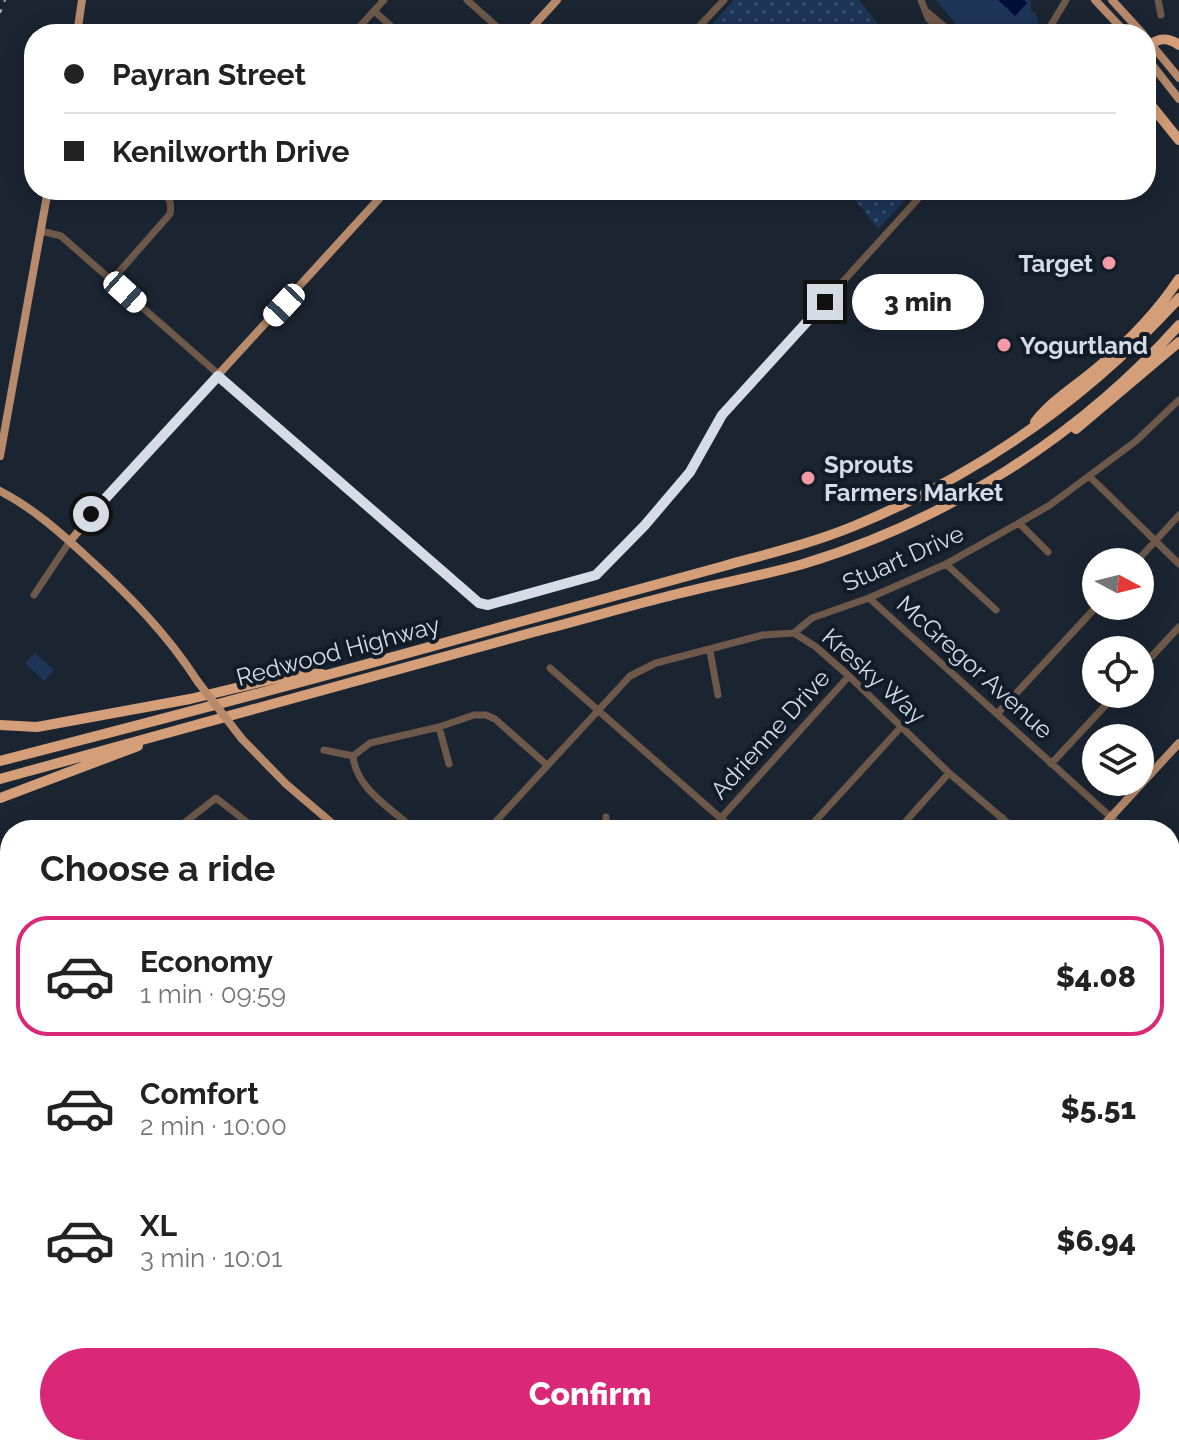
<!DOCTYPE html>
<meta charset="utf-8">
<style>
body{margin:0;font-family:Raleway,sans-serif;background:#f6f6f6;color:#222;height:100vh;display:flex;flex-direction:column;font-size:30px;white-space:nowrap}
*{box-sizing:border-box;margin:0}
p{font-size:26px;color:#767676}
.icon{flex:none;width:44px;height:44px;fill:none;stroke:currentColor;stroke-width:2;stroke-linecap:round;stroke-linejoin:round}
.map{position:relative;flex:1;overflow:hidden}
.side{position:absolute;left:0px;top:820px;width:1180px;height:636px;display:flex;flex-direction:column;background:#fff;border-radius:32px 32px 0 0;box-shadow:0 4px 20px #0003}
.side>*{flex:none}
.hud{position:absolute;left:24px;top:24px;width:1132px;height:176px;border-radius:32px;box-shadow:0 4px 20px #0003;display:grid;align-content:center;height:176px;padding:0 40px;background:#fff}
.needle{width:52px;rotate:97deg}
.buttons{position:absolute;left:1082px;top:548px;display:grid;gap:16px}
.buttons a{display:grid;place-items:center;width:72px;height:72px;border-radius:50%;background:#fff;box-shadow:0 4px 20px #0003;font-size:40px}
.end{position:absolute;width:36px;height:36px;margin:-18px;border:10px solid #d6dce6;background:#111;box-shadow:0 0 0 4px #111}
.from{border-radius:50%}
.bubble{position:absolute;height:56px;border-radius:28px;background:#fff;box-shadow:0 4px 20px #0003;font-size:26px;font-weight:800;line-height:56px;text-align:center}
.car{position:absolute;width:24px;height:48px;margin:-24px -12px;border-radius:10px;box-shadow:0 0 6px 2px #0007;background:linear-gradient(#fff 24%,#345 0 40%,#fff 0 76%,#345 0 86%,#fff 0)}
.hud b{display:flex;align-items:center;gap:28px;height:76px;font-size:30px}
.hud b+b{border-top:2px solid #e0e0e0}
.hud i{width:20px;height:20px;background:#222}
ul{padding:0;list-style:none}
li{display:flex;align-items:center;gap:24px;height:120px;margin:0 16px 12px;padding:0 24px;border:4px solid transparent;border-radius:32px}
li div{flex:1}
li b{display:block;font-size:30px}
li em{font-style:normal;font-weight:800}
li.selected{border-color:#db2777}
li>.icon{width:72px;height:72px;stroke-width:1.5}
h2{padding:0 40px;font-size:36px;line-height:96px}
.button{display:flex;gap:16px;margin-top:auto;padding:16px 40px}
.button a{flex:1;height:92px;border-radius:48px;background:#db2777;color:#fff;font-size:32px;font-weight:800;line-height:92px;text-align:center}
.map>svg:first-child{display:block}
</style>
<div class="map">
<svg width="1179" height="1456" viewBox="0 0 1179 1456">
<defs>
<pattern id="green-dots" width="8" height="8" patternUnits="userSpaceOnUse" patternTransform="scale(2)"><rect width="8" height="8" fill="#1d3557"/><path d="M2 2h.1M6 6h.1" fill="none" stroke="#3d526f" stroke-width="1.8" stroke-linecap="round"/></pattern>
<pattern id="water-ripples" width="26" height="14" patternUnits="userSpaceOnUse" patternTransform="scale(2)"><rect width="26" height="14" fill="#000f37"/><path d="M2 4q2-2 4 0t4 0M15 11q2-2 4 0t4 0" fill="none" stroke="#243154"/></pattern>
</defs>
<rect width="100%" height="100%" fill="#1b2532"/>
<path fill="url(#green-dots)" d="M734,0H859L886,34H703Z
M847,190H915L878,229Z"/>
<path fill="#1d3557" d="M936,0H1031V12H1035C1039,18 1040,26 1035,34H964Z
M35,653L54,670L44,681L25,663Z"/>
<path fill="url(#water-ripples)" d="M998,0H1024L1027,3L1015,16Z"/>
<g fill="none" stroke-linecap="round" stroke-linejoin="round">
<path stroke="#6d5849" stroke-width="7" d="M467,0L505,34
M921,0L928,18L943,34
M1158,0L1161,15
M374,11L400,34
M927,12L953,34
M353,34L384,0
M692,34L724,0
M1046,34L1066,0
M118,193L130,190
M41,231L61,236L479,603L488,605L596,575L645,525L690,472L722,415L926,190
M111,281L170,214C173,199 166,191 152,190
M1089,476L1179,564
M1019,523L1048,552
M1136,562L1179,515
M946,564L996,610
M34,595L70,541
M869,598L1125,830
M794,633L812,618L869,598L946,564L1019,523L1050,505L1136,441L1179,400
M710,651L718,695
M550,668L734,830
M1140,669L1179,627
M997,714L1097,606
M439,727L449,764
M324,750L353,756
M353,756L370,743L439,727L474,715H486L495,719L547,765
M353,756C356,789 392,809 415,830
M1051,764L1116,694
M721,818L849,676
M179,827L216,798L257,830
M488,830L630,676L656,663L763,635L794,633L816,647L849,676L949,773L1016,830
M606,830V817
M807,830L901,727
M898,830L949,773
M992,830L1003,818
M1170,871L1179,879
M0,917L10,900
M1170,976L1179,984
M0,1031L10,1022
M0,1039L10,1050
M1170,1102L1179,1092
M1170,1202L1179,1210
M0,1242L5,1238L10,1224
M0,1281L10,1290
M1170,1303L1179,1311
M1170,1403L1179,1411
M1170,1424L1179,1414
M243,1446L255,1456
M735,1446L746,1456
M844,1446L855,1456
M954,1446L965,1456
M1094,1446L1104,1456
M54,1456L64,1446
M153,1456L160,1446
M316,1456L325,1446
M649,1456L658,1446
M1141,1456L1150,1446"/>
<path stroke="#b78a6b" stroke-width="8" d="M1095,0L1127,34
M1112,0L1143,34
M77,34L82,0
M526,34L557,0
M1146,38L1179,78
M1146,57L1179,99
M0,456L48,190
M0,491C33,508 61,533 88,558C130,596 167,634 198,682
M70,541L133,468L387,190
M242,739L286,784L340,830
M1099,830L1179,743
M1017,1446L1025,1456
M524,1456L533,1446"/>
<path stroke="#d49e78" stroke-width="10" d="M1146,48C1157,38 1167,36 1179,45
M1146,99L1179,140
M1035,422C1052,400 1076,386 1097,368C1127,343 1157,312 1179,279
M1076,429L1179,342
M0,725L37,727L190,699L298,673L322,674
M0,761C171,717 342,672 512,624C583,605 653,585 724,566C767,554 813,543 854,526C980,474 1087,399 1179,298
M0,779C178,729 356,682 534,632C578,621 621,608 665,597C710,585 757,577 803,564C946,521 1079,437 1179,325
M0,798L138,746"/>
<path stroke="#a8afba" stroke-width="2" stroke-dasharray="4 8" stroke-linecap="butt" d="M0,13L5,0"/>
<path stroke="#b78a6b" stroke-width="8" d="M198,682L242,739"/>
</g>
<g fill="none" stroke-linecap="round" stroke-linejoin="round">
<path stroke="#d6dce6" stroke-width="10" d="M91,514L218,376L479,603L488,605L596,575L645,525L690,472L722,415L825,302"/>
</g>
<g fill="#f49aa5" stroke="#121b28" stroke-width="3">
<circle cx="1109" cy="263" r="8"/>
<circle cx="1004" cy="345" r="8"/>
<circle cx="808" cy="478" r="8"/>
</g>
<g text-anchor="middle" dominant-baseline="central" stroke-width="8" stroke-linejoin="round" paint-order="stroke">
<g font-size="24" font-weight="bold" fill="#d6dce6" stroke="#121b28" text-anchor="start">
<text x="1093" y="263" text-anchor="end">Target</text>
<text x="1020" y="345">Yogurtland</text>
<text x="824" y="464">Sprouts<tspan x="824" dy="28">Farmers Market</tspan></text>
</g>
<g font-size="24" fill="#d6dce6" stroke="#121b28">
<text transform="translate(903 558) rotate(-24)">Stuart Drive</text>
<text transform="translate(338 651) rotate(-15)">Redwood Highway</text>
<text transform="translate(975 667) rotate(42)">McGregor Avenue</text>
<text transform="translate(874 676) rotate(42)">Kresky Way</text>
<text transform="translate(770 734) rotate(-48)">Adrienne Drive</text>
</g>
</g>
</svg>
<div class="buttons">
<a><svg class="needle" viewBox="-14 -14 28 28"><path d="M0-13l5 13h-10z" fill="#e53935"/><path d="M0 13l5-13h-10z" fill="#767676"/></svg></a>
<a><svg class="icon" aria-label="locate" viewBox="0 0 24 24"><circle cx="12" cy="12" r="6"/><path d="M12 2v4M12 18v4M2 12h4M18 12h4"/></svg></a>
<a><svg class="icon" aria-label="layers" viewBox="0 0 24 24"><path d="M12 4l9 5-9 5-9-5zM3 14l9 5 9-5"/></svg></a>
</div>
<i class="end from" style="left:91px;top:514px"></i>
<i class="end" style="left:825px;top:302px"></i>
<div class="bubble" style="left:852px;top:274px;width:132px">3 min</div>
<i class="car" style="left:125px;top:292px;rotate:132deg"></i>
<i class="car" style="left:284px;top:305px;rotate:223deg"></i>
<div class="hud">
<b><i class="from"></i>Payran Street</b>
<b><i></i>Kenilworth Drive</b>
</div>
<section class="side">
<h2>Choose a ride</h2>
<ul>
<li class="selected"><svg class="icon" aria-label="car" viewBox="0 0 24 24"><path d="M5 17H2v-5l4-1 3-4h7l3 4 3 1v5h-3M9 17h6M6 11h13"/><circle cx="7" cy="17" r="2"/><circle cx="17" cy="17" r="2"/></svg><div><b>Economy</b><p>1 min · 09:59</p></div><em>$4.08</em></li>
<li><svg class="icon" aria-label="car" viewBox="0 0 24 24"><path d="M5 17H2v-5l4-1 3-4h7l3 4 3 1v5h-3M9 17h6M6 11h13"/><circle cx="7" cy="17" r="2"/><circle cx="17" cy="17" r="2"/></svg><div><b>Comfort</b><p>2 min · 10:00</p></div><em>$5.51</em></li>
<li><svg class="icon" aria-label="car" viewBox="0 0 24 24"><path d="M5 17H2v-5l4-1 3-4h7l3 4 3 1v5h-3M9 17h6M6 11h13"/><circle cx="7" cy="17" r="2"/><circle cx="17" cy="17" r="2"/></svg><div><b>XL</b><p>3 min · 10:01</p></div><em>$6.94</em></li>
</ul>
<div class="button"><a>Confirm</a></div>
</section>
</div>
